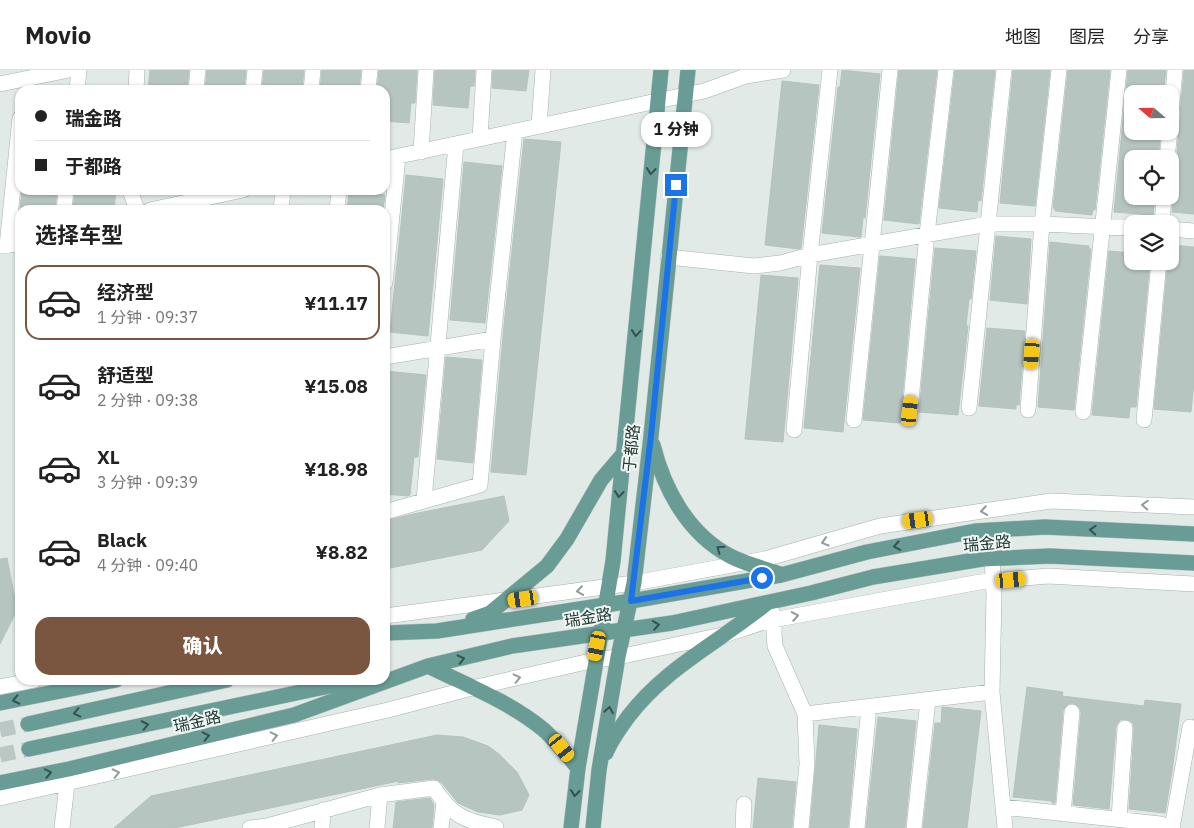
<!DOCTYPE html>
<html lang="zh">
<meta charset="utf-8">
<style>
body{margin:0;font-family:"IBM Plex Sans","Noto Sans SC",sans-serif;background:#f6f6f6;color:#222;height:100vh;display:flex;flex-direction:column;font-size:19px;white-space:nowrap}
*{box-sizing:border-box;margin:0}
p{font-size:16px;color:#767676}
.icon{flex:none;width:28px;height:28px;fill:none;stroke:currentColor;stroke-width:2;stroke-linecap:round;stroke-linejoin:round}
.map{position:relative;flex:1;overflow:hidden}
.panel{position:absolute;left:15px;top:135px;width:375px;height:480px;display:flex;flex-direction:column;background:#fff;border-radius:15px;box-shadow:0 1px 4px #0004}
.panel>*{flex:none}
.top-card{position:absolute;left:15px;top:15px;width:375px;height:110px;border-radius:15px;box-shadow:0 1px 4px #0004;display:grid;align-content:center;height:110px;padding:0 20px;background:#fff}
.needle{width:32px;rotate:290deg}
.fabs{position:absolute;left:1124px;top:15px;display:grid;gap:10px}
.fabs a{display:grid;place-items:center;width:55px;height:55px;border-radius:10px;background:#fff;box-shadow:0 1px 4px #0004;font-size:25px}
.end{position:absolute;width:22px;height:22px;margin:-11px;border:6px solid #1a73e8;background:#fff;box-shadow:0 0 0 2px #fff}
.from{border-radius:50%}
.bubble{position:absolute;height:35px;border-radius:15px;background:#fff;box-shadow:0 1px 4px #0004;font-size:16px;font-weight:800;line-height:35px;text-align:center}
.car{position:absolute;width:15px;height:30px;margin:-15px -8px;border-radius:6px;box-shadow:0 0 4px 1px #0007;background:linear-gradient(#f5c518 24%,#345 0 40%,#f5c518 0 76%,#345 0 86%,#f5c518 0)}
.top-card b{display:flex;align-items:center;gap:18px;height:48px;font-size:19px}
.top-card b+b{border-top:1px solid #e0e0e0}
.top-card i{width:12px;height:12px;background:#222}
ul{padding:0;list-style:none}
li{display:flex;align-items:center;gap:15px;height:75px;margin:0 10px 8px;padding:0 10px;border:2px solid transparent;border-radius:15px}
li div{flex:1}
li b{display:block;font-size:19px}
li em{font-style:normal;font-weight:800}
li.selected{border-color:#7a553f}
li>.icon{width:45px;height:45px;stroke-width:1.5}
h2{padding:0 20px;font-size:22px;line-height:60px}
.primary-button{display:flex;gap:10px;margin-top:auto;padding:10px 20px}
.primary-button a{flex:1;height:58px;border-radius:15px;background:#7a553f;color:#fff;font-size:20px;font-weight:800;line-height:58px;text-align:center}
header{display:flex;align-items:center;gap:30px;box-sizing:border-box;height:70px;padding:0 25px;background:#fff;border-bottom:1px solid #e0e0e0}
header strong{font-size:24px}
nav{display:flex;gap:28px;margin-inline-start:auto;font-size:18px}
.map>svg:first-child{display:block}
</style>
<header>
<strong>Movio</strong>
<nav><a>地图</a><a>图层</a><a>分享</a></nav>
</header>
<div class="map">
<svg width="1194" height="758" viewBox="0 0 1194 758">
<rect width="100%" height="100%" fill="#e1eae7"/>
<path fill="#b7c5c1" stroke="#b4c3bf" d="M150,0H189L187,20H148Z
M207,0H246L244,20H205Z
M264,0H304L302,20H262Z
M322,0H361L359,20H320Z
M379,0H417L415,33H411L409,53L385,51V20H377Z
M435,0H475L474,16H470L468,38L433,35Z
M493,0H529L526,21L492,18Z
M842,0L880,4L865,148H863L861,167H859L822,163L838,17H840Z
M899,0H937L919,154L884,150Z
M955,0H995L981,131L978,130L977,142L939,138Z
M1013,0H1050L1035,136L1000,133Z
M1068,0H1110L1095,140H1093L1092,145L1055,141V139L1053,138Z
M1128,0H1166L1163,24H1132V61H1161L1158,89H1132V126H1155L1153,145L1114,142Z
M1184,0H1194V144L1172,142Z
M782,11L819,15L801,178L798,179L765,175Z
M524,69L561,72L526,405L491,402L504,255Z
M464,92L502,96L485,253L450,250Z
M406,105L443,109L428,266L390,262Z
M22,120H57L55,140H20Z
M75,120H116L114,140H73Z
M349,122L385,125L383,140H347Z
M996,166L1031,169L1027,234L990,230Z
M1050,172L1089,176V179H1091L1074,340L1038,337Z
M1170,175L1194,177V312L1191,342L1154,339L1168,191H1170Z
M935,178L976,181L971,229H969L966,256H968L958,345L919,342Z
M1109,181L1132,183V191H1150L1136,337H1130L1129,348L1092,345Z
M880,186L915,189L900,353L863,350Z
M820,195L860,198L843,362L804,358Z
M761,205L798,208L783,372L745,369Z
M987,258L1025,261L1019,335H1016V339L979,336Z
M446,287L482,290L473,393L437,389Z
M385,301L426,305L418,387H414L410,425L407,426L385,424Z
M504,426L509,451L482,480L385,499V451L413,444Z
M7,488L17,540L0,574V489Z
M1027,617L1063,622L1062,626L1144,636L1145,630L1181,634L1172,702L1165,743L1129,739L1134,659L1133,653L1126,649L1120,650L1116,657L1109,739L1073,735L1081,643L1080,638L1073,633L1068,634L1063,641L1055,733H1052V731L1013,727Z
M942,637L981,641L967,758H923L935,653H941Z
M878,647L916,651L905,758H866Z
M819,655L857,659L848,758H810Z
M437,665L463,667L488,676L499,684L517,702L529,725L522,740L500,745L478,742L458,733L441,712L433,709L398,713L399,711L175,758H114L151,726Z
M758,708L796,712L792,758H753Z
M430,728L434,735L432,758H393L396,732Z"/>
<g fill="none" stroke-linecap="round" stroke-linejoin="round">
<path stroke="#bbc7c4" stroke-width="15" stroke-dasharray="15 8" stroke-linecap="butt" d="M0,660L28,654
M0,685L29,679"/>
<defs>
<path id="minor" d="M0,14L69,0
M77,20L79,0
M136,20L137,0
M196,20L198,0
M253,20L255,0
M311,20L313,0
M368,20L370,0
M539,56L543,0
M1170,56L1175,0
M480,69L484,0
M421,82L426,0
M385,89L704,21L746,6L783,0
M1167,89L1170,61
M130,120L137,140
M64,140L66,120
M150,140L243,120
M281,140L283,120
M337,140L339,120
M1162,154L1164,126
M1170,159L1194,161
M0,176L20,174
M7,176L20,48
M668,187L754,196L780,193L810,185L988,154H1042L1132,158
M385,213L398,87
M385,287L493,269
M969,338L1004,0
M1028,340L1042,154L1059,0
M910,341L927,164L946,0
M1083,342L1119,0
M854,350L890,0
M1144,350L1159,191
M794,360L810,185L830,0
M424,430L456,74
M385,442L480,415L493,269L515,61
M995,488L992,489L994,525L992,622L1005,758
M772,542L775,549L774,562L775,576L805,644L807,694L801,758
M385,546L634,513L765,489L880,456L1051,431L1194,437
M0,617L35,610
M805,644L992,622
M0,728L388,640L472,618L595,590L618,587L727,564L767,551L980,512L1048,506L1194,514
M1003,737L1160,754L1173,758
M1063,744L1072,642
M1119,749L1125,658
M62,758L68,705
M250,758L267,756L380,725L434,718C452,746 465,751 496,757V758
M322,758L323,740
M377,758L380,725
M441,758L444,733
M743,758L744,734
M857,758L869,637
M914,758L928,630
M1172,758L1190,657"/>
<path id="major" d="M653,375C664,419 688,464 730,486C745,494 764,498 780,504
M473,549L490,543L547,496L567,469L601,410L624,383
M385,563L437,561L631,531L781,505L867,482L975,461L1045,457L1194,464
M425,597L428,596C467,615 510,632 544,660C556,671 567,685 578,698
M0,633L116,610
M28,654L227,610
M29,679L358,610
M606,683C611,670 620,658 628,647C665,598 719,572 766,534
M0,713L69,699L294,645L428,596L512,576L672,553L811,523L873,507L982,489L1050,486L1194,493
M571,758L578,698L613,491L661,0
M593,758L599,700L618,587L634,513L651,366L688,0"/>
</defs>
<use href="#minor" stroke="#a4b2ae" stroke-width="16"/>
<use href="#major" stroke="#bdc4c3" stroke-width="16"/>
<use href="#minor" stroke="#fff" stroke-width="15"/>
<use href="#major" stroke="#699c95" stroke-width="15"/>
</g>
<defs><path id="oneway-chevron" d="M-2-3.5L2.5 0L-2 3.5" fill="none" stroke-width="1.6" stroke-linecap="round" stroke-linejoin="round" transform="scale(1.25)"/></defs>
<g stroke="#34524e">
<use href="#oneway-chevron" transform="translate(651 101) rotate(96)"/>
<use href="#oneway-chevron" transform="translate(636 263) rotate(95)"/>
<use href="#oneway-chevron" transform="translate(619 424) rotate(96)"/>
<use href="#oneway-chevron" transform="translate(1093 460) rotate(-177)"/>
<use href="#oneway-chevron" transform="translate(897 476) rotate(169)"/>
<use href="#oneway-chevron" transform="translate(720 479) rotate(-145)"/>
<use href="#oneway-chevron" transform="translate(656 555) rotate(-8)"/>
<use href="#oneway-chevron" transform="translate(461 589) rotate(-13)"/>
<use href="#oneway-chevron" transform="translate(16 630) rotate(168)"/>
<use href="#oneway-chevron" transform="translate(609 640) rotate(-80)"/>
<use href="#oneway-chevron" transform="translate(77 643) rotate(167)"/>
<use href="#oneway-chevron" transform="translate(145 655) rotate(-12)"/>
<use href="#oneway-chevron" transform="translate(206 666) rotate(-13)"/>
<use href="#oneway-chevron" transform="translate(48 703) rotate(-11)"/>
<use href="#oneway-chevron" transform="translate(575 723) rotate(96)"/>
</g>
<g stroke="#919c9a">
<use href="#oneway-chevron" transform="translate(1145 435) rotate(-177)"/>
<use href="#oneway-chevron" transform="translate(984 441) rotate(172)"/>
<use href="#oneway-chevron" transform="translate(825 472) rotate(164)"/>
<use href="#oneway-chevron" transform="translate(580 521) rotate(172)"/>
<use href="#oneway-chevron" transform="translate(795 546) rotate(-10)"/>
<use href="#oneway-chevron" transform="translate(517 608) rotate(-13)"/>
<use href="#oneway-chevron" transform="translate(274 666) rotate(-13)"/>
<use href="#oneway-chevron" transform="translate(116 703) rotate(-13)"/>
</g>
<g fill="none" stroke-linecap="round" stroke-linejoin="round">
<path stroke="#1a73e8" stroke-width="6" d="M676,115L651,366L631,531L762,508"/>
</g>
<g text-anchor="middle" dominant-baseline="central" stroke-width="4" stroke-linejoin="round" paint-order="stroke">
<g font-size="16" fill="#233a36" stroke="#f1f7f5">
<text transform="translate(631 378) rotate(-84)">于都路</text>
<text transform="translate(987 473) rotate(-5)">瑞金路</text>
<text transform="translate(588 547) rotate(-9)">瑞金路</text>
<text transform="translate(197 651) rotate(-13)">瑞金路</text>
</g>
</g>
</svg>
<div class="fabs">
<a><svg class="needle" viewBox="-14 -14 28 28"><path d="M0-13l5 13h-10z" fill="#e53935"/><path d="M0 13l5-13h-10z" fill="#767676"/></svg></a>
<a><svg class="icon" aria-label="locate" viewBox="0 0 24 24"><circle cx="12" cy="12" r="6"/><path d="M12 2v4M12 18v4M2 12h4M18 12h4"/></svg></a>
<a><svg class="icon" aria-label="layers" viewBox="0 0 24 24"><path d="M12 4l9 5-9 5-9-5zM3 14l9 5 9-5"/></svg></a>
</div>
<i class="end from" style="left:762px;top:508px"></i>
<i class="end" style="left:676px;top:115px"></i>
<div class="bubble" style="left:641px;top:42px;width:70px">1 分钟</div>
<i class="car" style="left:1032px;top:284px;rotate:184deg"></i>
<i class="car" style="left:910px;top:341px;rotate:6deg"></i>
<i class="car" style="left:918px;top:450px;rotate:262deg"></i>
<i class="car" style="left:1011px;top:510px;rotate:85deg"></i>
<i class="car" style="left:523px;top:529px;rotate:262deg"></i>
<i class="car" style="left:597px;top:576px;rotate:191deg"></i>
<i class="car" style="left:562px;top:678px;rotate:141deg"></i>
<div class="top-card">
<b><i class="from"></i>瑞金路</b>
<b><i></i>于都路</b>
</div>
<section class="panel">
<h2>选择车型</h2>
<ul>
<li class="selected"><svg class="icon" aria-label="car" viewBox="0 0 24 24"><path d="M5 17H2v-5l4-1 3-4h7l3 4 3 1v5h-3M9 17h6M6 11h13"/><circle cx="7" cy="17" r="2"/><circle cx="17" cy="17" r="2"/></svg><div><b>经济型</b><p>1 分钟 · 09:37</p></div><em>¥11.17</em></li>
<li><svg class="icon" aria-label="car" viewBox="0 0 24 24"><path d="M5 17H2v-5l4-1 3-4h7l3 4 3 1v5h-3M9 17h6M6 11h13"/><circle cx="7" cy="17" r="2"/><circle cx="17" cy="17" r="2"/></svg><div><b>舒适型</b><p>2 分钟 · 09:38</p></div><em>¥15.08</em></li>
<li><svg class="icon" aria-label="car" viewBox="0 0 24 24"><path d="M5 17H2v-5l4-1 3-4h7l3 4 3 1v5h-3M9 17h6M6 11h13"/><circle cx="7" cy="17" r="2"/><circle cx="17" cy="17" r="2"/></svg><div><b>XL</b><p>3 分钟 · 09:39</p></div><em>¥18.98</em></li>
<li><svg class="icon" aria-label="car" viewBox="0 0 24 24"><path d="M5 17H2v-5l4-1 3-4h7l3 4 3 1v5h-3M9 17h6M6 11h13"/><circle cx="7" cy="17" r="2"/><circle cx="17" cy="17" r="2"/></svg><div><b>Black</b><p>4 分钟 · 09:40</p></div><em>¥8.82</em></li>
</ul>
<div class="primary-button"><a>确认</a></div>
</section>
</div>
